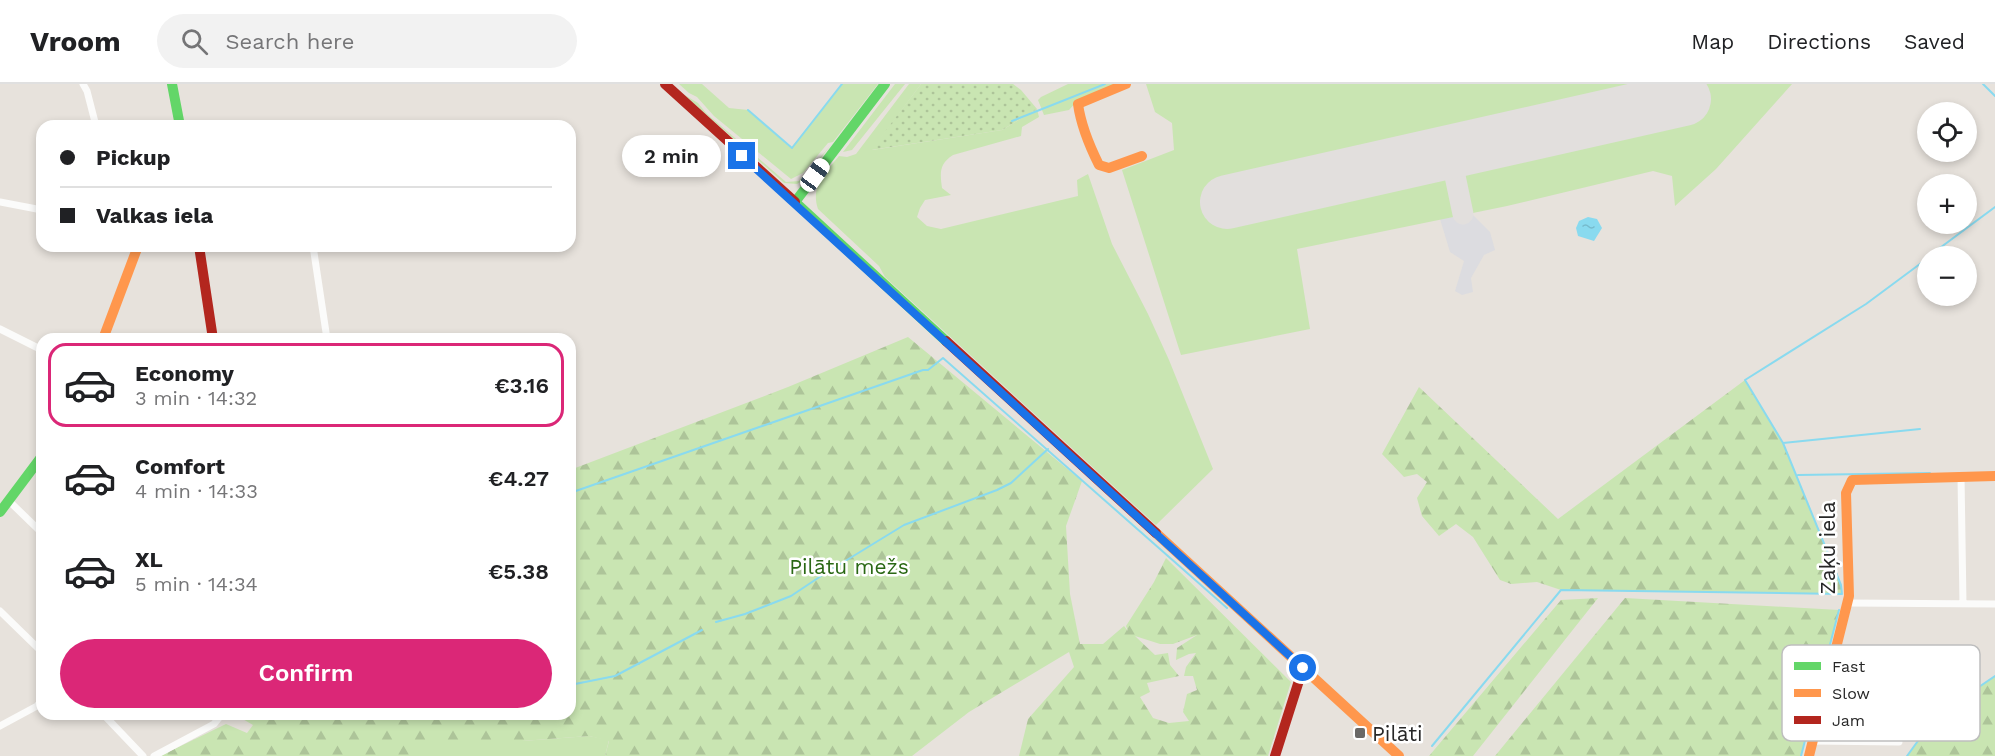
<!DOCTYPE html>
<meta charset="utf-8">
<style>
body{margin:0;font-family:"Work Sans",sans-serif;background:#f2f2f2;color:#202124;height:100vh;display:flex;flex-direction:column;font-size:22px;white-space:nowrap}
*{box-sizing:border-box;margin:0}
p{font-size:20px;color:#757577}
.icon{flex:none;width:33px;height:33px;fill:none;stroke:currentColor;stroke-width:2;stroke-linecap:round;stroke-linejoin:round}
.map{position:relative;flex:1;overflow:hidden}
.panel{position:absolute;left:36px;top:249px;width:540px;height:387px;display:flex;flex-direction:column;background:#fff;border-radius:18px;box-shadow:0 3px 9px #0003}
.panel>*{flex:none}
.top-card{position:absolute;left:36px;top:36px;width:540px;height:132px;border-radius:18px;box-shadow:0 3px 9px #0003;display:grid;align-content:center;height:132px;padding:0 24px;background:#fff}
.fabs{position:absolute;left:1917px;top:18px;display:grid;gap:12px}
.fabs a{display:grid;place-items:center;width:60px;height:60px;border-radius:50%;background:#fff;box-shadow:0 3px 9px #0003;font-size:30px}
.end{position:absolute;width:27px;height:27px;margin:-14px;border:8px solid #1a73e8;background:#fff;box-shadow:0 0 0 3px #fff}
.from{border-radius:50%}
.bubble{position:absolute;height:42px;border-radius:21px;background:#fff;box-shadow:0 3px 9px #0003;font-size:20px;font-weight:600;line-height:42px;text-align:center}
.car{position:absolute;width:18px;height:36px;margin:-18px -9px;border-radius:8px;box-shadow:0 0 4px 2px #0007;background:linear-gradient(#fff 24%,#345 0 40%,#fff 0 76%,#345 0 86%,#fff 0)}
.top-card b{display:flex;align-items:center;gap:21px;height:57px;font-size:22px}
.top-card b+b{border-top:2px solid #e0e0e0}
.top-card i{width:15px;height:15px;background:#202124}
ul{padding:10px 0 0;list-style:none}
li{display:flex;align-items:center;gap:18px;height:84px;margin:0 12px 9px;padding:0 12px;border:3px solid transparent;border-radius:18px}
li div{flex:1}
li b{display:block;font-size:22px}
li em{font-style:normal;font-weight:600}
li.current{border-color:#db2777}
li>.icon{width:54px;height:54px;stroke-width:1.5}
.button{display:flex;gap:12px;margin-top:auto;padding:12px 24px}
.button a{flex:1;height:69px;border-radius:36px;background:#db2777;color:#fff;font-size:24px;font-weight:600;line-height:69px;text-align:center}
header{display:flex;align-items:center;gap:36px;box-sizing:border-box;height:84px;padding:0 30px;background:#fff;border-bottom:2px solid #e0e0e0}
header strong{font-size:28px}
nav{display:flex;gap:33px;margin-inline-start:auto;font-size:21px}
.search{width:420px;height:54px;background:#f2f2f2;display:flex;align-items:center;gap:15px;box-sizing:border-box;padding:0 21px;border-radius:33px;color:#757577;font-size:22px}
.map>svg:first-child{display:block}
</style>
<header>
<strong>Vroom</strong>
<div class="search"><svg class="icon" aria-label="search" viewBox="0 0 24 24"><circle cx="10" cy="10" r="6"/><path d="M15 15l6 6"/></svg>Search here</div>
<nav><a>Map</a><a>Directions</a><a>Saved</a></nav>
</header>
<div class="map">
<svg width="1995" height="672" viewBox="0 0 1995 672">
<defs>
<pattern id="forest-firs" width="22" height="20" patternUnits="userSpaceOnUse" patternTransform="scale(1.5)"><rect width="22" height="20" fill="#c9e5b2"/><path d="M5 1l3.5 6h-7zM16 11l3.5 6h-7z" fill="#adc499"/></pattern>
<pattern id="park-dots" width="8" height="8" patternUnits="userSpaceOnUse" patternTransform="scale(1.5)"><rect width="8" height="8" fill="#c9e5b2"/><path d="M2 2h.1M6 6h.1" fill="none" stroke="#adc499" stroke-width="1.8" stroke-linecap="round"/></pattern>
<pattern id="water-ripples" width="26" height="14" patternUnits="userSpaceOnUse" patternTransform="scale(1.5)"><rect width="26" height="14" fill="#89daef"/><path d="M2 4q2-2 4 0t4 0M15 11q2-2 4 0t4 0" fill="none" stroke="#76bbcd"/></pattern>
</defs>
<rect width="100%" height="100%" fill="#e7e2dc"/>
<path fill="#dcdce0" d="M1471,129L1490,148L1495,166L1484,171L1471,194L1473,208L1462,211L1455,207L1464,177L1450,168L1440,135Z"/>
<path fill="#c9e5b2" d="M679,0H702L729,24L748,26L791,64L842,0H878L833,58L828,59L803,89L791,95L714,32L697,13L689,9Z
M895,0H905L852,66L843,68Z
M909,0H921L872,66L1002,46L1037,25L1039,33L1022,43L1021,52L953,71C939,80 940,89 942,104L951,111L925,116L920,124L917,133L927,142L941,145L1078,112L1077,96L1088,90L1112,160L1148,230L1169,276L1213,385L1156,441L885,193L879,182L818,125C810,102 826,88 839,72L847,73L856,70Z
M1068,0H1116L1079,15L1069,26L1044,31L1038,16L1041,13Z
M1146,0H1792L1716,85L1675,122L1672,92L1653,87L1507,122L1297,165L1310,245L1181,271L1122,86L1174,66L1172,39L1155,28Z
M683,10L698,19L706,29L786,98L799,97L831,61L802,97L797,100L784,99Z
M589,652L609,656L605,672H424L423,657H522Z"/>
<path fill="url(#forest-firs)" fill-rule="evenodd" d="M908,253L1082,397L1066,442L1070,510L1080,560H1103L1124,542L1128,547L1126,542L1154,498L1166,474L1291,598L1268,672H1019L1028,635L1074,583L1069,568L969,628L912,672H605L609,657L589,652L522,657H424V672H160L226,640L247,649L253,641L234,630H570V386L788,303ZM1197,551L1177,564L1176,576L1189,570L1196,569L1186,583L1184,592H1193L1197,606L1187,610L1183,628L1189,637L1169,639L1153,634L1140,613L1150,608L1147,599L1179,592L1170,581L1168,569L1155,571L1135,552L1160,560H1173Z
M1745,296L1783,359L1841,501L1842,510L1561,506L1537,498L1511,500L1500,496L1473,453L1456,440L1439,452L1422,432L1417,414L1427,398L1417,390L1404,393L1382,370L1419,303L1558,435Z
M1598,514L1473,672H1429L1561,516Z
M1625,514L1839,526L1801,672H1495Z
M1995,592V672H1907L1936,632Z"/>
<path fill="url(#park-dots)" d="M921,0H1013L1021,6L1037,25L1002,46L871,66Z"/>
<path fill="url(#water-ripples)" d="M1588,133L1597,135L1602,144L1594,157L1578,152L1576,144L1579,137Z"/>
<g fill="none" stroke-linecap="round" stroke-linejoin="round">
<path stroke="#89daef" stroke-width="2" d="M1983,0L1995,12
M748,26L792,64L842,0
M1012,37L1105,0
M1929,172L1995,123
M1783,359L1920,345
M1798,391L1930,389
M570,409L923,286H928L943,274L1227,524
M716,538L745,530L791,512L824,490L904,441L997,406L1011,399L1048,365
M570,601L615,592L702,546
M1432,662L1561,506L1842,510L1841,501L1783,359L1745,296L1866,220L1928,174
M1801,672L1839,526
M1907,672L1936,632L1995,592"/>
<path stroke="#e2dfdd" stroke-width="21" d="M1450,68L1463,130"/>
<path stroke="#e2dfdd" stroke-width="54" d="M1227,118L1684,15"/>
<path stroke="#fbfbfa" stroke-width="7" d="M83,0L87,7L96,42
M0,118L42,126
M313,162L327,255
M0,245L42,266
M1961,392L1963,520
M9,417L42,449
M1848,519L1995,520
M0,527L42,568
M1834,576H1956
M103,630L143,672
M0,642L37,622L42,616
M1813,657L1899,658
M154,672L214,640L222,630"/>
<path stroke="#63d668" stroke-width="10" d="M172,0L180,42
M885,0L795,118L946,257
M0,428L42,372"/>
<path stroke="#ff974d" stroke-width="10" d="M1126,0L1078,20C1081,42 1089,61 1099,81L1109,84L1142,72
M103,255L138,162
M1156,449L1399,672
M1809,672L1849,512L1846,409L1852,396L1995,392"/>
<path stroke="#b3261e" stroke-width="10" d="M665,0L795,118
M199,162L213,255
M946,257L1156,449
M1275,672L1303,584"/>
</g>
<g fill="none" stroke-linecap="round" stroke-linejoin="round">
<path stroke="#1a73e8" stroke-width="8" d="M742,72L1303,584"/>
</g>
<rect fill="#6a6866" stroke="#fff" stroke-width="2" x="1354" y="643" width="12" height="12" rx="3"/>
<g text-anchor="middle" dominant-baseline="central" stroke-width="5" stroke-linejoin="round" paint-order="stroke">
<g font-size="21" fill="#272727" stroke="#fff">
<text transform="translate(1827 464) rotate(-90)">Zaķu iela</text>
</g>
<g font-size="21" fill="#2a6814" stroke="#fff">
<text x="849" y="482">Pilātu mežs</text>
</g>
<g font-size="21" fill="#272727" stroke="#fff" text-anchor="start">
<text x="1372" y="649">Pilāti</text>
</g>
</g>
<rect x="1782" y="561" width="198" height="96" rx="9" fill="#fff" stroke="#bebebe" stroke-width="1.5"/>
<rect x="1794" y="578" width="27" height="8" fill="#63d668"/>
<rect x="1794" y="605" width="27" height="8" fill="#ff974d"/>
<rect x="1794" y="632" width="27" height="8" fill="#b3261e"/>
<g font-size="16" fill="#272727">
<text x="1832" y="588">Fast</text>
<text x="1832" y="615">Slow</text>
<text x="1832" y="642">Jam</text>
</g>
</svg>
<div class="fabs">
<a><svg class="icon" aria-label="locate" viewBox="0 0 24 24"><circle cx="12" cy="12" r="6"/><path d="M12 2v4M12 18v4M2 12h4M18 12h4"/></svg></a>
<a>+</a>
<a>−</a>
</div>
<i class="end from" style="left:1303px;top:584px"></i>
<i class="end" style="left:742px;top:72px"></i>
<div class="bubble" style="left:622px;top:51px;width:99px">2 min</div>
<i class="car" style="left:815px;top:91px;rotate:36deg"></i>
<div class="top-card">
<b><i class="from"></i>Pickup</b>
<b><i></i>Valkas iela</b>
</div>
<section class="panel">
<ul>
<li class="current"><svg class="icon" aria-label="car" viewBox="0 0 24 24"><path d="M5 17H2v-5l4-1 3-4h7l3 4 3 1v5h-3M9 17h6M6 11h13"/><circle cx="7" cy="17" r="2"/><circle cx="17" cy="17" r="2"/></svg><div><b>Economy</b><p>3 min · 14:32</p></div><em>€3.16</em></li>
<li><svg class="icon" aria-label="car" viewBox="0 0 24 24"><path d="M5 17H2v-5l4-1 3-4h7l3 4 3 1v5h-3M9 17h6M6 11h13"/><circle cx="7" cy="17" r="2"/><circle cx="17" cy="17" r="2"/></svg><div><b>Comfort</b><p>4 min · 14:33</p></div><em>€4.27</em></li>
<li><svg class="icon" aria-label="car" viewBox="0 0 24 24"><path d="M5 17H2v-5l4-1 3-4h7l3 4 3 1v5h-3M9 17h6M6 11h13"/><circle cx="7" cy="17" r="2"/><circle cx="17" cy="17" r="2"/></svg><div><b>XL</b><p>5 min · 14:34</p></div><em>€5.38</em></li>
</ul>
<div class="button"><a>Confirm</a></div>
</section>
</div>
